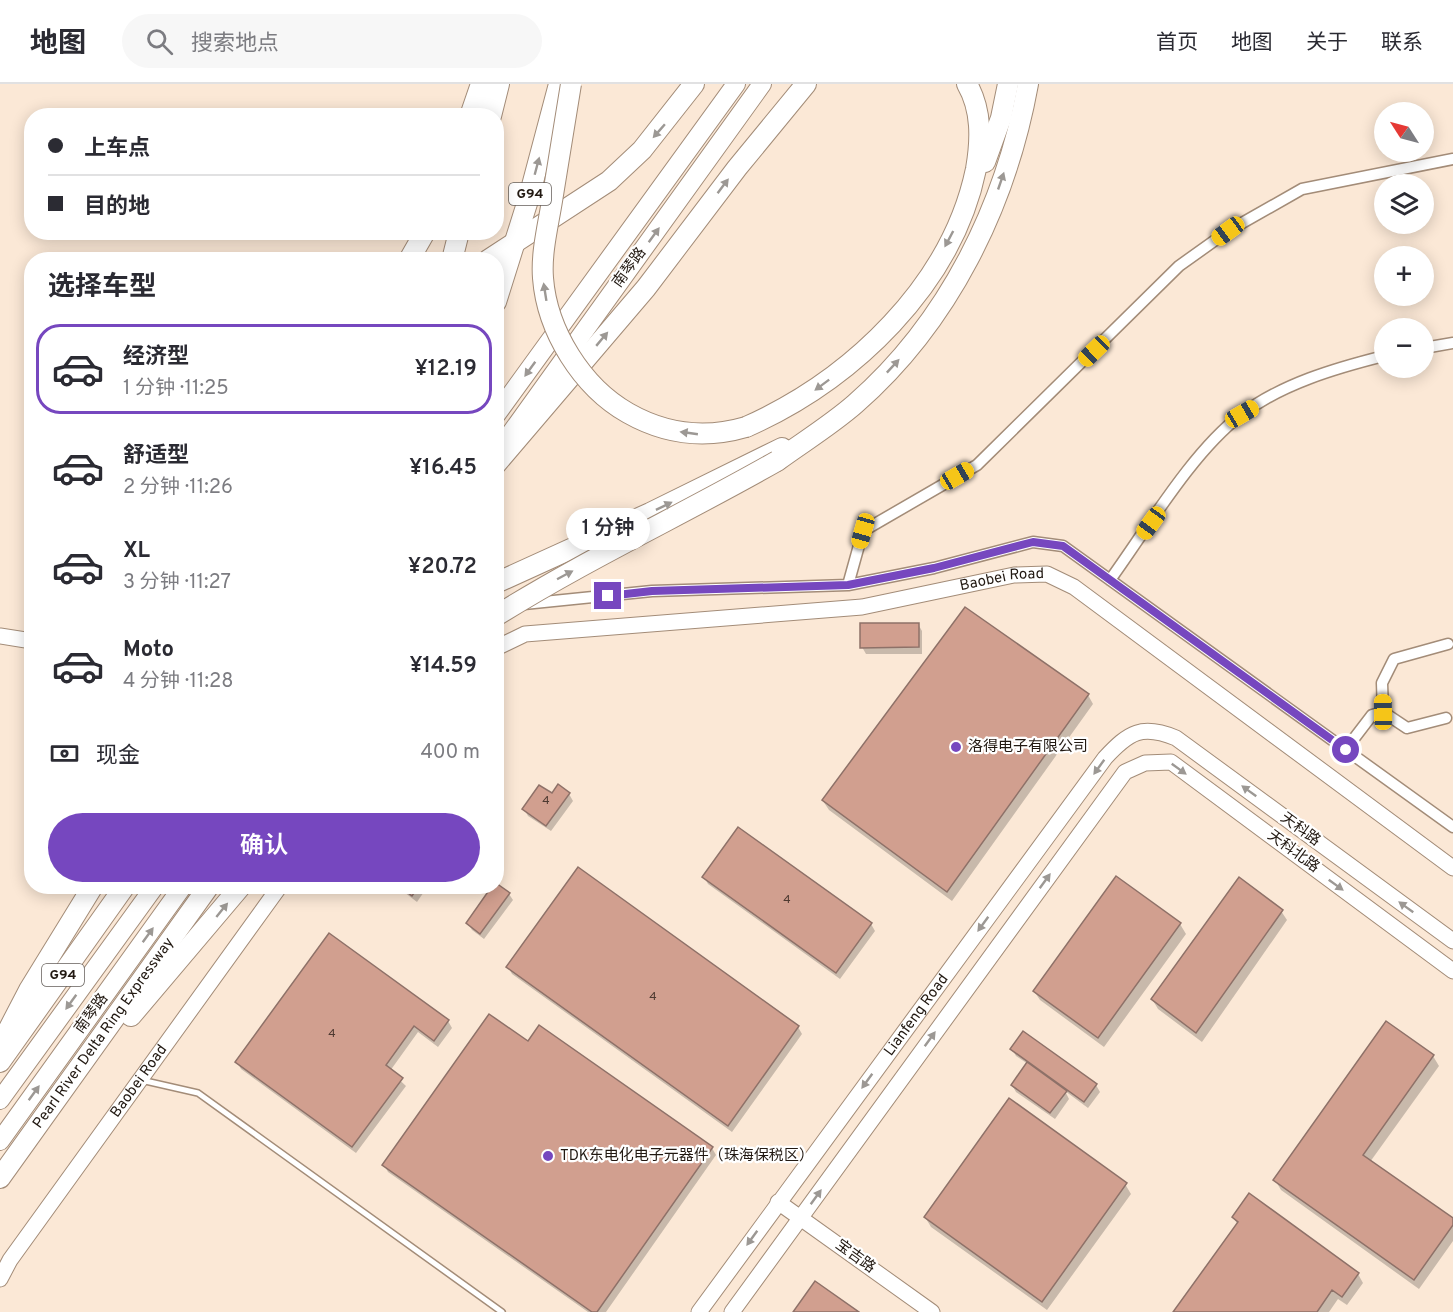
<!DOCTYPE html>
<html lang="zh">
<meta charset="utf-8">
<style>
body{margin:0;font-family:Overpass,"Noto Sans SC",sans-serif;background:#f7f7f7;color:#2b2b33;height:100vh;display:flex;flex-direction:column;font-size:22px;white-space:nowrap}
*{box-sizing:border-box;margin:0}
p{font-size:20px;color:#7c7c81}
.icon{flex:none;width:33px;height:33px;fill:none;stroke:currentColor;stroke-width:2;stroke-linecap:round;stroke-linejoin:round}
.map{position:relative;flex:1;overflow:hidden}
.details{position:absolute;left:24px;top:168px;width:480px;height:642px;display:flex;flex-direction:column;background:#fff;border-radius:24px;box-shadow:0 3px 15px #0003}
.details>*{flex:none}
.hud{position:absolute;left:24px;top:24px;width:480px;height:132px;border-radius:24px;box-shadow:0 3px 15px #0003;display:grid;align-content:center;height:132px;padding:0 24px;background:#fff}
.needle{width:39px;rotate:306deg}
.buttons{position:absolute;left:1374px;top:18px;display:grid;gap:12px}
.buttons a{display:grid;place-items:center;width:60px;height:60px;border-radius:50%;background:#fff;box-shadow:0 3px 15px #0003;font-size:30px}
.end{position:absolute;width:27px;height:27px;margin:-14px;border:8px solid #7647bf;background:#fff;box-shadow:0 0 0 3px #fff}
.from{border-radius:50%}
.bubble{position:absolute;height:42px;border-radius:21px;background:#fff;box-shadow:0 3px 15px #0003;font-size:20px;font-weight:600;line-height:42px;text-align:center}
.car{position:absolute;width:18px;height:36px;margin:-18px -9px;border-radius:8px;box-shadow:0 0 4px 2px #0007;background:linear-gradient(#f5c518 24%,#345 0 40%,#f5c518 0 76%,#345 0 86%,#f5c518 0)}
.hud b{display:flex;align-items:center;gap:21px;height:57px;font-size:22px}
.hud b+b{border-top:2px solid #e1e1e2}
.hud i{width:15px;height:15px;background:#2b2b33}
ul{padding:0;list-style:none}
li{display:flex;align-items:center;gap:18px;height:90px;margin:0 12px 9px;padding:0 12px;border:3px solid transparent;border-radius:24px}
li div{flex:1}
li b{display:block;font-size:22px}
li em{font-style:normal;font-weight:600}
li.current{border-color:#7647bf}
li>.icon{width:54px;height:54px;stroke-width:1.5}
h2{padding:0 24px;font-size:27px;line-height:72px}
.pay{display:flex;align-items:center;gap:15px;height:66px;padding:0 24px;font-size:22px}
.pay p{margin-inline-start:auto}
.primary-button{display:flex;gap:12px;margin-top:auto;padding:12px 24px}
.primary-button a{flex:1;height:69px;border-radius:36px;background:#7647bf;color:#fff;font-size:24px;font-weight:600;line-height:69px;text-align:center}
header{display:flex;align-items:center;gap:36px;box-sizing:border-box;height:84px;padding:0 30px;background:#fff;border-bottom:2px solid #e1e1e2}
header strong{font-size:28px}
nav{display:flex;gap:33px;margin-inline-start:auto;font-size:21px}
.search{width:420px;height:54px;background:#f7f7f7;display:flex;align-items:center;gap:15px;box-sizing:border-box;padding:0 21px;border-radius:33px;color:#7c7c81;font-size:22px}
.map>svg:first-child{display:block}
</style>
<header>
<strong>地图</strong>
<div class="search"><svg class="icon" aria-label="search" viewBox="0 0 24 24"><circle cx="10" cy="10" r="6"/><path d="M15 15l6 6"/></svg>搜索地点</div>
<nav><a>首页</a><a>地图</a><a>关于</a><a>联系</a></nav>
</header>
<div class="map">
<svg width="1453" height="1228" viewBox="0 0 1453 1228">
<rect width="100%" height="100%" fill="#fbe8d6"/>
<path fill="#0003" d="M918,540L922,547V570H866L862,563Z
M1088,611L1093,620L952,817L829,726L823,717Z
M569,710L573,717L551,747L528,732L524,725L552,711Z
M704,793L871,840L875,847L840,895L708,800Z
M396,802H428L417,818Z
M509,810L513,816L484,855L472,846L468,839Z
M1281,827L1287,836L1202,958L1158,925L1152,915Z
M1180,840L1186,850L1104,963L1040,916L1034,907Z
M330,851L448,937L452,944L438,963L418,948L390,987L406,1002L356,1069L241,985L237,978Z
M508,883L798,943L802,950L732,1048L512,890Z
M528,959L712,1064L716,1071L606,1228H588L388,1088L384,1081Z
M1012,965L1096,1001L1100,1008L1088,1024L1065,1007L1069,1015L1055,1035L1016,1008L1012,1001L1028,980L1016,972Z
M1433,972L1439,982L1370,1078L1453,1136V1157L1419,1205L1281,1106L1275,1096Z
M1125,1100L1131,1110L1047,1226L931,1143L925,1133Z
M1233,1133L1358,1190L1363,1199L1347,1221L1338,1215L1329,1228H1174L1238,1141Z"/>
<path fill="#d19f8f" stroke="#8e7168" stroke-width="1.5" d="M965,523L1089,610L947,808L822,716Z
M860,539H919V563L860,564Z
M558,700L570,709L546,742L522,725L539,701L552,709Z
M738,743L872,839L836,889L702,793Z
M578,783L799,942L728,1042L506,883Z
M1116,792L1181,839L1098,954L1033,907Z
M1239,793L1283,826L1196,949L1151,915Z
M496,799L510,809L480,850L466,839L492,802H496Z
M399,802H419L412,812Z
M329,849L449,936L434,957L414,942L386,981L403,994L352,1063L235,978Z
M489,930L528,957L539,941L713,1063L597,1228H592L382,1081Z
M1386,937L1434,971L1363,1071L1453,1134V1141L1414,1196L1273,1096Z
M1023,947L1097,1000L1084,1018L1010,965Z
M1027,978L1067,1007L1050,1029L1011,1001Z
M1009,1014L1127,1099L1042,1218L924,1133Z
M1249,1109L1359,1189L1342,1213L1332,1206L1317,1228H1173L1238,1138L1232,1133Z
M815,1197L859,1228H793Z"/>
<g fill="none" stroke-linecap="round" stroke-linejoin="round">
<defs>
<path id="lane" d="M141,996L198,1009L502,1228"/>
<path id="street" d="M1424,264L1453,259
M1110,496C1147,445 1192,368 1241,331C1281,300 1336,284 1384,272
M848,501L863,447L977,381L1179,182L1228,147L1302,105L1453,75
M524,520L652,507L848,501L934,484L1033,458L1063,462L1453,743
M1383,628L1382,599L1394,575L1448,560
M1346,665L1372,631L1383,628L1407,644L1446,634"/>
<g id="secondary">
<path d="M0,552L32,557"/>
<path id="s1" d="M496,564L525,550L862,523L1014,491L1047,490L1074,503L1453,784"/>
<path d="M778,1118L932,1228"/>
<path id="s2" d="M0,1195L10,1176L280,802"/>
<path id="s3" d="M699,1228L1105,674C1129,648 1142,640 1176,654L1453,857"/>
<path d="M732,1228L1125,688L1145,679L1171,678L1453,887"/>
</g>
<path id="primary" d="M496,331L736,0
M503,360L762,0
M0,1016L155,802
M0,1057L183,802"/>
<g id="highway">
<path d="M470,32L481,0"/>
<path d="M491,32L499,0"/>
<path d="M985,78L1001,34L1008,0"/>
<path d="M409,176L425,148"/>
<path d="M452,176L459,148"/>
<path d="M488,176L609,97L642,66L694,0"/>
<path d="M496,218L529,113L559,0"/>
<path d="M746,343C852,296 952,201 976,85C981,56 982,26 967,0"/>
<path d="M777,377C803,358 831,341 855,320C949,238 1006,121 1028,0"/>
<path d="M496,380L646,204L737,84L806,0"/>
<path d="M496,499L650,429L782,364"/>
<path d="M131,932L241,802"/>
<path d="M2,958L29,906L93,802"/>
<path d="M0,978L125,802"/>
<path id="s4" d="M0,1094L209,802"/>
</g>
</defs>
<use href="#lane" stroke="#a38c78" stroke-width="8"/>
<use href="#street" stroke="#a38c78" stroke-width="13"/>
<use href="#secondary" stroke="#a38c78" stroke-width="17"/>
<use href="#primary" stroke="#a38c78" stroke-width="20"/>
<use href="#highway" stroke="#a38c78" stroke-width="22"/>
<use href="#lane" stroke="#fff" stroke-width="5"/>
<use href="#street" stroke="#fff" stroke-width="10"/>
<use href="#secondary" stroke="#fff" stroke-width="15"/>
<use href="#primary" stroke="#fff" stroke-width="18"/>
<use href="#highway" stroke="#fff" stroke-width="20"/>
<defs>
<path id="highway-bridge" d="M571,0C565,39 558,78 552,117C548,142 541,169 543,194C547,247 582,303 628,329C665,350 705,355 746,343
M496,532C587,475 684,430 777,377"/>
</defs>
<use href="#highway-bridge" stroke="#a38c78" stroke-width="22" stroke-linecap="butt"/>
<use href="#highway-bridge" stroke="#fff" stroke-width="20"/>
</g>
<defs><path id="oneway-solid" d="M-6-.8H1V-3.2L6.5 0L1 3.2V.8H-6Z" transform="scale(1.5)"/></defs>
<g fill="#9c9894">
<use href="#oneway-solid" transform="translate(659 47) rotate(131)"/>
<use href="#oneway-solid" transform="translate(537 82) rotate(-75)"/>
<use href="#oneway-solid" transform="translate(1001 97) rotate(-71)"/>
<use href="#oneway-solid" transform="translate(723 102) rotate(-53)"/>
<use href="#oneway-solid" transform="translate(654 151) rotate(-54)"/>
<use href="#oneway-solid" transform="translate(949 155) rotate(118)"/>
<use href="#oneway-solid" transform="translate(545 208) rotate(-99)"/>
<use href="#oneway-solid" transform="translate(602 255) rotate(-50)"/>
<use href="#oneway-solid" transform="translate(893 282) rotate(-47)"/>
<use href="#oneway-solid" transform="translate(530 285) rotate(126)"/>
<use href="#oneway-solid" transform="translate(822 301) rotate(143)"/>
<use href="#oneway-solid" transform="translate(689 349) rotate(-172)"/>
<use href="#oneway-solid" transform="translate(664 422) rotate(-26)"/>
<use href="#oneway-solid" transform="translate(565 491) rotate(-28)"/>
<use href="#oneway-solid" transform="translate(1099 683) rotate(126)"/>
<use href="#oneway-solid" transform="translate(1179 685) rotate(36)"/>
<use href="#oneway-solid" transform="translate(1249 707) rotate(-144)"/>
<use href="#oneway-solid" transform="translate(1045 797) rotate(-54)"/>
<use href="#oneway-solid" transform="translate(1336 801) rotate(36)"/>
<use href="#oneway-solid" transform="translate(1406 823) rotate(-144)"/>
<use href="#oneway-solid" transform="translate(222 826) rotate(-51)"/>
<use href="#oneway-solid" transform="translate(983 840) rotate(126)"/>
<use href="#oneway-solid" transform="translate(148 851) rotate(-54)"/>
<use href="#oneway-solid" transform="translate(71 918) rotate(126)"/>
<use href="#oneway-solid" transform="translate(930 955) rotate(-54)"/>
<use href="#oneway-solid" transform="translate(867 997) rotate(126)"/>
<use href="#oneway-solid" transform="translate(34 1009) rotate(-54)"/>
<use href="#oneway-solid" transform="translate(816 1113) rotate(-54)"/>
<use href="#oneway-solid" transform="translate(752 1154) rotate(126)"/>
</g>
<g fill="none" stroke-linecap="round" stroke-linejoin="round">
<path stroke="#7647bf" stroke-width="8" d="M608,512L652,507L848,501L934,484L1033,458L1063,462L1346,666"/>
</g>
<g fill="#7647bf" stroke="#fff" stroke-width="2">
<circle cx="956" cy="663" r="6"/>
<circle cx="548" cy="1072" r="6"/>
</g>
<g text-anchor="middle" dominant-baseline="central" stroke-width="4.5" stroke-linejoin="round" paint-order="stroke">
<g font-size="12" fill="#4e3a31">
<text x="546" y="717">4</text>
<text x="787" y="816">4</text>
<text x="653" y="913">4</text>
<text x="332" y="950">4</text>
</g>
<g fill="#fff" stroke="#645e59" stroke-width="1.5">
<rect x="509" y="99" width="42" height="22" rx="4.5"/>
<rect x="42" y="880" width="42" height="22" rx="4.5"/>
</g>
<g font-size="14" font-weight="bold" fill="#221912">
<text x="530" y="110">G94</text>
<text x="63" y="891">G94</text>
</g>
<g font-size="15" fill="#221912" stroke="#fff">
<text transform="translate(630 184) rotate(-54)">南琴路</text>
<text stroke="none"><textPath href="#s1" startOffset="513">Baobei Road</textPath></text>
<text transform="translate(1300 746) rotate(36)">天科路</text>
<text transform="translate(1293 768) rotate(36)">天科北路</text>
<text transform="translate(92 930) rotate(-54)">南琴路</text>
<text stroke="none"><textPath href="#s3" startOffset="368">Lianfeng Road</textPath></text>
<text stroke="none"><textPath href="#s4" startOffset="178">Pearl River Delta Ring Expressway</textPath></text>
<text stroke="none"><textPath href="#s2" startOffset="242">Baobei Road</textPath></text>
<text transform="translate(855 1173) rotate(36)">宝吉路</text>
</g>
<g font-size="15" fill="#221912" stroke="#fff" text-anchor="start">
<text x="968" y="663">洛得电子有限公司</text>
<text x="560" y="1072">TDK东电化电子元器件（珠海保税区）</text>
</g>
</g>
</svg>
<div class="buttons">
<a><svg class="needle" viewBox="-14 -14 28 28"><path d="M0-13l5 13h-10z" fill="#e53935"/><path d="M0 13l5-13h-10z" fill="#7c7c81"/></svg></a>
<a><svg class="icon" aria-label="layers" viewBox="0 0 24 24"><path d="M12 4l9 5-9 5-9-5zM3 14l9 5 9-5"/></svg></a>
<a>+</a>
<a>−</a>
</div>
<i class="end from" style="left:1346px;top:666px"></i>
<i class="end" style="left:608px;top:512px"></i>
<div class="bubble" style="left:566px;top:424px;width:84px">1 分钟</div>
<i class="car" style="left:1228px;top:147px;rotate:234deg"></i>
<i class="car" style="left:1094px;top:267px;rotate:226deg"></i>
<i class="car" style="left:1242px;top:330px;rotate:60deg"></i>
<i class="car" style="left:957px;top:392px;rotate:60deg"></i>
<i class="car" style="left:1151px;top:439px;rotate:216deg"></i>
<i class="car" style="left:863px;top:447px;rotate:196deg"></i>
<i class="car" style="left:1383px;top:628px;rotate:359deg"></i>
<div class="hud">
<b><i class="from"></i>上车点</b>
<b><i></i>目的地</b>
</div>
<section class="details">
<h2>选择车型</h2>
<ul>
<li class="current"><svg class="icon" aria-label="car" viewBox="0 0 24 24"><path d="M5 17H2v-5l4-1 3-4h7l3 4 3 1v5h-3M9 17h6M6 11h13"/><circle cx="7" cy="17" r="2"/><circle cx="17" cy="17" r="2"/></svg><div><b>经济型</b><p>1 分钟 · 11:25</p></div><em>¥12.19</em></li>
<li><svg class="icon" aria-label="car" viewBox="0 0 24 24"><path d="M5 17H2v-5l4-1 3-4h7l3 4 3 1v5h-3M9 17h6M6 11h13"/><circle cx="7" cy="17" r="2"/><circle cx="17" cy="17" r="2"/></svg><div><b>舒适型</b><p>2 分钟 · 11:26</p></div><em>¥16.45</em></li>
<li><svg class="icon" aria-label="car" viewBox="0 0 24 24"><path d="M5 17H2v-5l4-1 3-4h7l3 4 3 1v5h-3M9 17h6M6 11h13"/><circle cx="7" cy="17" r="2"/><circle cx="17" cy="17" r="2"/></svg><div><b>XL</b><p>3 分钟 · 11:27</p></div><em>¥20.72</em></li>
<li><svg class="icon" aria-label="car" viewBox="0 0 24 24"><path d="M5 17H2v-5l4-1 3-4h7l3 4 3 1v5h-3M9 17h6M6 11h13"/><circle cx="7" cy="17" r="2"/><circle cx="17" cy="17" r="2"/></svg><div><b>Moto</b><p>4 分钟 · 11:28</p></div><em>¥14.59</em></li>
</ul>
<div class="pay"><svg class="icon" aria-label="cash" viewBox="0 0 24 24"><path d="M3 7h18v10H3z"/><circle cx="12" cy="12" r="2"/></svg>现金<p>400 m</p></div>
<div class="primary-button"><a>确认</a></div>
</section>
</div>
